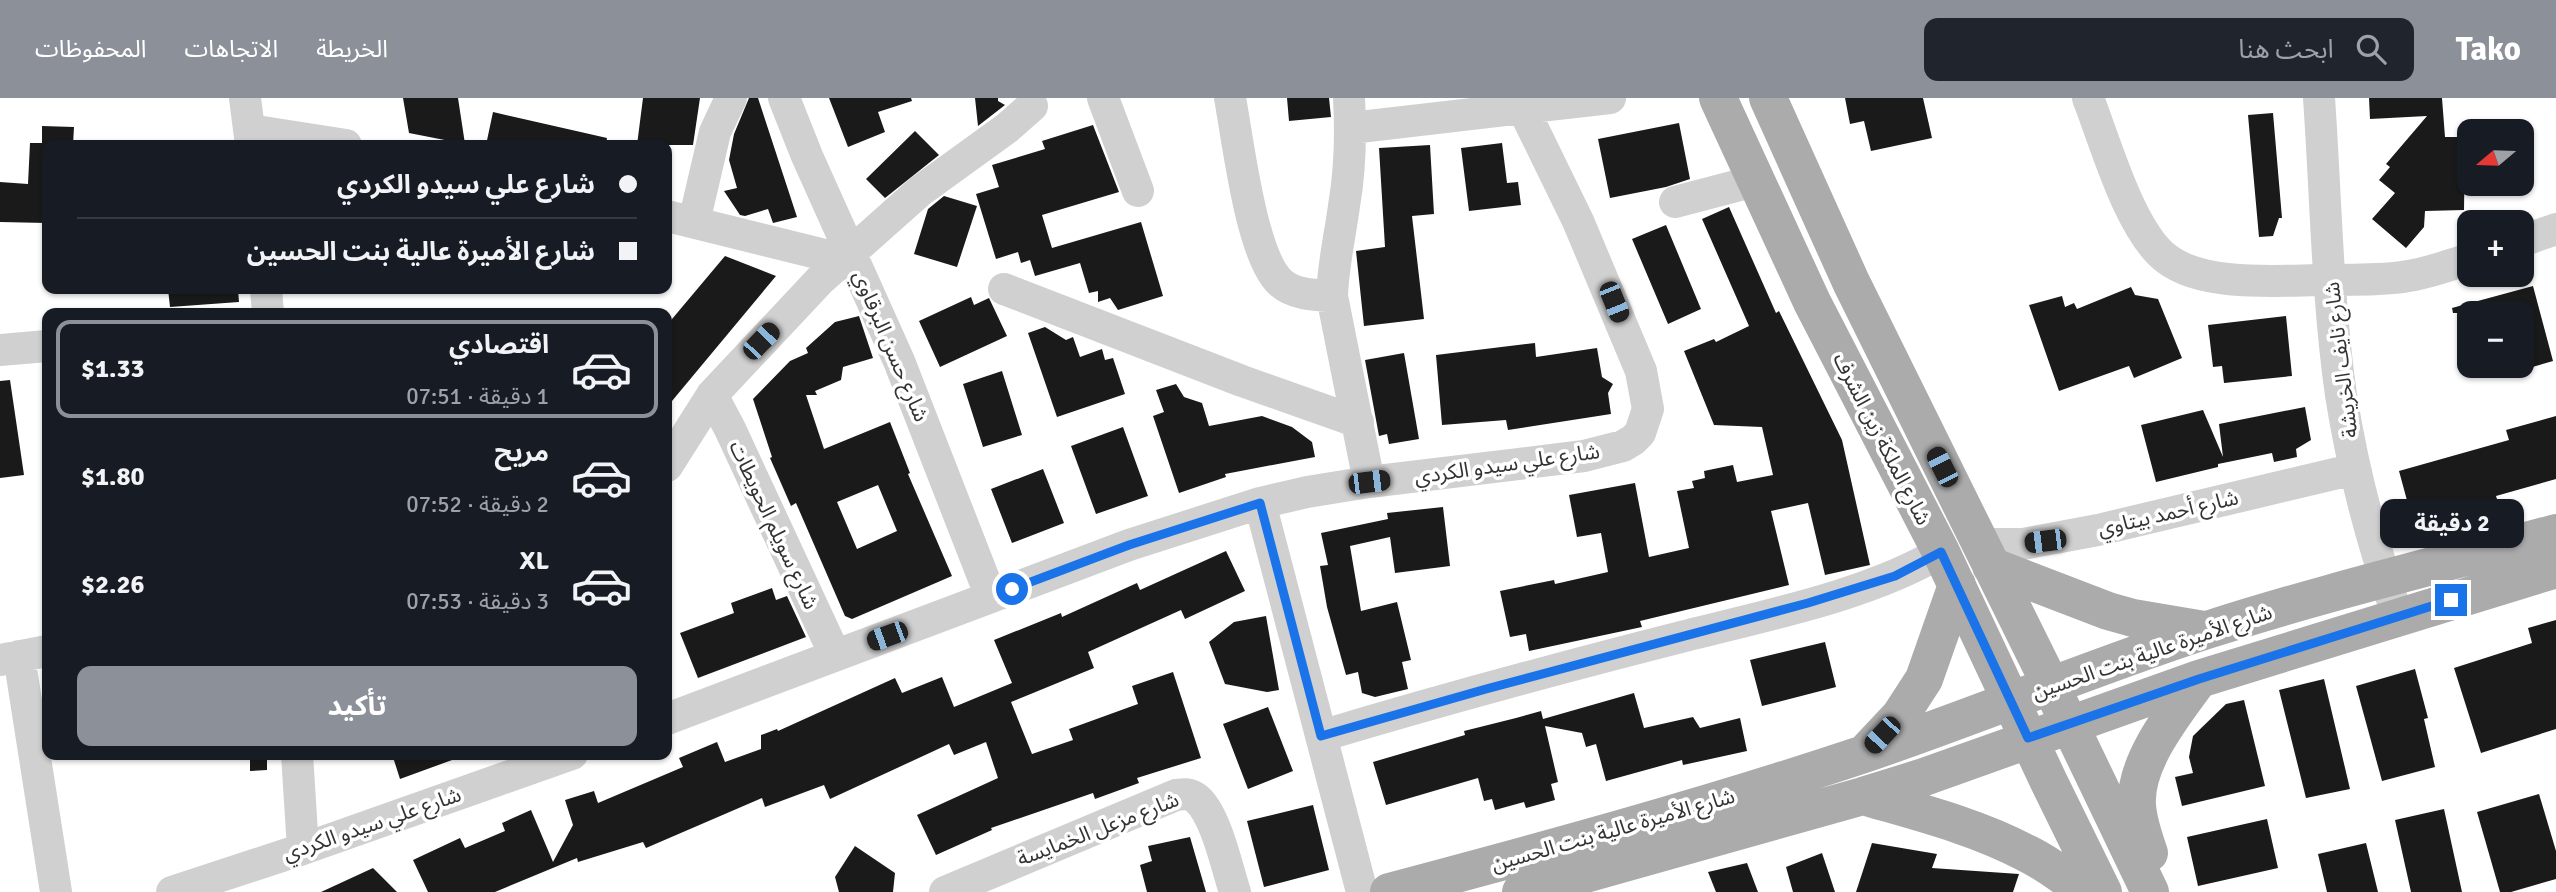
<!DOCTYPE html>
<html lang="ar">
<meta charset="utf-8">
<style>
body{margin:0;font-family:Signika,"Noto Sans Arabic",sans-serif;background:#20242c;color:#f1f3f6;direction:rtl;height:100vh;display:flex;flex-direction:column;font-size:26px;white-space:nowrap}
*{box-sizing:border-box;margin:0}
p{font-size:23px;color:#9ea1a6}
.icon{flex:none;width:38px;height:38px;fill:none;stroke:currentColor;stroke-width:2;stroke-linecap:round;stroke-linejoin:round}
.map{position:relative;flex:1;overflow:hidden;direction:ltr}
.panel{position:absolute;left:42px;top:210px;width:630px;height:452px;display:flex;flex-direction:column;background:#171b24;border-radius:14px;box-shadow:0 2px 5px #0004;direction:rtl}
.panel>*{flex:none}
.hud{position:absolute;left:42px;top:42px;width:630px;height:154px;border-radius:14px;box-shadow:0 2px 5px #0004;direction:rtl;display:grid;align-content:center;height:154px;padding:0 35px;background:#171b24}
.needle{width:46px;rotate:251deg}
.buttons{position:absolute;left:2457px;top:21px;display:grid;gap:14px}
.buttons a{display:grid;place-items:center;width:77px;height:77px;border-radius:14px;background:#171b24;box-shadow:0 2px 5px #0004;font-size:35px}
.end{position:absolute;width:32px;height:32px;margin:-16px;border:9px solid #1a73e8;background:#fff;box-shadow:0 0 0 4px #fff}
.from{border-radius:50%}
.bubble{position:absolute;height:49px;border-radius:14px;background:#171b24;box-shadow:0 2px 5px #0004;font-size:23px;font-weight:700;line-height:49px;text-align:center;direction:rtl}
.car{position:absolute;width:21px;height:42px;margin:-21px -10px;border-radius:9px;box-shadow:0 0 5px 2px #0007;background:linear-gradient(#222 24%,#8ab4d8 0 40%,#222 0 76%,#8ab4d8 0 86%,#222 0)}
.hud b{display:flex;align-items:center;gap:24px;height:66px;font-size:26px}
.hud b+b{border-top:2px solid #363941}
.hud i{width:18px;height:18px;background:#f1f3f6}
ul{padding:12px 0 0;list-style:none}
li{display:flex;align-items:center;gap:21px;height:98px;margin:0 14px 10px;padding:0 21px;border:4px solid transparent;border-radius:14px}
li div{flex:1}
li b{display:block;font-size:26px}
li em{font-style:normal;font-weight:700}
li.on{border-color:#8c9099}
li>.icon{width:63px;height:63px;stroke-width:1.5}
.button{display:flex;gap:14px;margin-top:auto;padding:14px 35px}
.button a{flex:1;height:80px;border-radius:14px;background:#8c9099;color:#fff;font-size:28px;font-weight:700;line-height:80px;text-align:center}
header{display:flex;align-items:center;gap:42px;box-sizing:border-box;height:98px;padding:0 35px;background:#8c9099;color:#fff}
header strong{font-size:33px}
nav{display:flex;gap:38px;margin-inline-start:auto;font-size:24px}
.search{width:490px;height:63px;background:#20242c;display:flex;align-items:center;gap:18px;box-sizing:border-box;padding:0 24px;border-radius:14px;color:#9ea1a6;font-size:26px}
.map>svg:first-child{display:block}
</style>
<header>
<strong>Tako</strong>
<div class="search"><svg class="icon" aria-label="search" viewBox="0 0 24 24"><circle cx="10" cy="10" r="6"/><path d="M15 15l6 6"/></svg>ابحث هنا</div>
<nav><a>الخريطة</a><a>الاتجاهات</a><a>المحفوظات</a></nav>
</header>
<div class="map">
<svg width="2556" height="794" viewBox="0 0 2556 794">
<rect width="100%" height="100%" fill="#fff"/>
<path fill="#1a1a1a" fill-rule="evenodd" d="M403,0H458L465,46L409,35Z
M643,0H700L693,47H637Z
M749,0H758L797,119L773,125L768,111L745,118L740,117L724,93L737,90L729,62L734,36Z
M829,0H911L912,3L878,14L885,34L848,49Z
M975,0H998V3L1005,7L978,28Z
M1287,0H1329L1331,19L1289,23Z
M1845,0H1923L1932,40L1871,53L1864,23L1850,26Z
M2369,0H2442L2445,39H2465L2464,112L2425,113L2424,129L2406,150L2372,121L2395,95L2379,82L2390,69L2386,66L2427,18L2370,21Z
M493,14L607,40L606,47H486Z
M2273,15L2282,120H2279L2273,138L2259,139L2248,17Z
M1679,25L1690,81L1666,89L1610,100L1598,41Z
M1093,27L1119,94L1042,117L1052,150L1141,124L1163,198L1118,212L1110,200L1098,204V193L1089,195L1080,165L1035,178L1030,162L1021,165L1018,154L996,161L976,96L999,89L992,67L1045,51L1042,43Z
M42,28L74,29L73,47H47V125L0,124V84L28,86L30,45H42Z
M915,33L939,57L885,100L866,81Z
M1502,45L1507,85L1518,84L1521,107L1469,113L1461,50Z
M1430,47L1434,116L1412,118L1424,221L1364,228L1356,153L1385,149L1379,50Z
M944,98L977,108L957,169L914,156L928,111Z
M1729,109L1776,215L1779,213L1842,342L1870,467L1825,477L1808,405L1771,413L1789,487L1640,523L1642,529L1529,553L1526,536L1510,539L1500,493L1554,482L1555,486L1608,474L1601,435L1577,439L1569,397L1635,385L1649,459L1689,450L1677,393L1694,390L1692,383L1705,380L1704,373L1733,367L1737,384L1773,377L1762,329L1714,327L1684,253L1714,241L1716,244L1749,228L1702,121Z
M1666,127L1701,211L1668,226L1632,141Z
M725,158L776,178L667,309V227Z
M2533,188L2553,263L2522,272V215H2453L2452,210Z
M2131,189L2135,197L2158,201L2182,260L2134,280L2129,268L2059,293L2029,207L2062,198L2065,209L2074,205L2077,211Z
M168,191H238L239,204L170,209Z
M971,199L974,207L989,200L1007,238L940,269L919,223Z
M859,218L873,260L843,269L841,282L815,293L817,297H806L824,351L890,324L910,375L908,376L952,478L852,521L845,518L796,405L791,408L770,360L772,359L753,301L790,263L808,255L806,250L835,224ZM878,387L897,433L857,451L837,404Z
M2286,218L2292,278L2224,285L2222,268L2213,269L2208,227Z
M1045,229L1066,242L1073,239L1080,259L1102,251L1105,262L1113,260L1125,296L1057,319L1028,235Z
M1535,245L1536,259L1597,250L1602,279L1613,286L1608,295L1611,316L1508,332L1506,322L1442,327L1436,257Z
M1404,255L1419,341L1389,346L1387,336L1379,338L1365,262Z
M1002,273L1022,337L983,349L963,286Z
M10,282L24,377L0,380V283Z
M1176,286L1184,299L1202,305L1209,328L1262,318L1292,329L1312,344L1315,359L1225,376L1226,379L1179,395L1153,318L1164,314L1156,292Z
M2305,309L2311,342L2296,351L2297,359L2274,364L2272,355L2218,366V369L2156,384L2141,327L2203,312L2223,359L2219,326Z
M2556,318V381L2496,398L2498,404L2414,428L2399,373L2509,342L2506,332Z
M1123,329L1148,398L1096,416L1071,348Z
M1043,371L1064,425L1012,445L991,391Z
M1443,409L1450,468L1395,475L1390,439L1350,448L1361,513L1397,504L1411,562L1402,564L1408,591L1375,599L1362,595L1358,574L1346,577L1327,509L1320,468L1328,467L1321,435L1388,421L1387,415Z
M1226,453L1245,493L1185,521L1181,512L1088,554L1094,570L1011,604L1032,656L1073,642L1069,631L1138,606L1132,588L1173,574L1201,660L1137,680L1139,685L1095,701L1093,695L991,730L992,732L936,757L917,717L998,680L986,644L954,657L949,646L830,701L824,687L765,709L762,700L646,750L643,744L578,764L577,760L495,794H428L413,762L460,740L465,750L505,733L502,725L531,712L553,764L573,727L565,702L594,693L598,705L683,669L679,660L717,644L725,664L761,651V637L777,631L778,633L895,580L902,595L942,579L954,609L1012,585L994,542L1061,515L1062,519L1137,485L1140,492Z
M772,490L776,502L787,498L806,539L698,580L680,535L734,515L731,505Z
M1266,518L1279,592L1267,594L1225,586L1209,544L1234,524Z
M2556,522V631L2481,655L2454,570L2532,545L2528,530Z
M1825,544L1836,589L1762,608L1750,562Z
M2415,571L2428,620L2424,621L2435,669L2382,683L2356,588Z
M2324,581L2350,691L2306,700L2279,592Z
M1634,595L1644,630L1693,619L1700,630L1740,620L1747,653L1683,667L1682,662L1606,683L1596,646L1586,649L1582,635L1545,628L1558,684L1551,686L1555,702L1526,710L1524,704L1495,712L1492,701L1484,703L1478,680L1386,707L1373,664L1465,637L1464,633L1516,620L1541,613L1543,621Z
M2244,602L2265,688L2182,708L2175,679L2193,675L2189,659L2193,638L2226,606Z
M1268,609L1293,673L1248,691L1223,626Z
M250,656H267V672L250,673Z
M392,656H463V658L400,681Z
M2539,696L2556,753V781L2511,794H2500L2477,714Z
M1313,707L1329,772L1264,789L1247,723Z
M2444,711L2462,794H2411L2395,722Z
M2267,721L2278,770L2198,788L2187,739Z
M1190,739L1206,794H1147L1140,767L1152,763L1148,748Z
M1872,745L1937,756L1932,770L2019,776L2013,794H1856Z
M2366,745L2378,794H2327L2318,756Z
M855,748L895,775L893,794H839L835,779Z
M1822,755L1835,794H1793L1786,769Z
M1747,765L1758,794H1716L1708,774Z
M373,770L397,794H321Z"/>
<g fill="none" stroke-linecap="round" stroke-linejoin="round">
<path stroke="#d0d0d0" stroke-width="32" d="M245,0L251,47
M784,0L807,58L899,263L991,499
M1103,0L1138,93
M1230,0C1238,42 1251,159 1281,185C1295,197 1315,197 1332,198
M1349,0C1351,35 1350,73 1344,108C1340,138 1333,167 1332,198L1369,384
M2088,0C2105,43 2130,134 2167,161C2205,190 2283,182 2328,182C2355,181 2382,183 2408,178C2429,175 2449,167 2469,161
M2319,0C2326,99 2327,199 2341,297C2352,367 2370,437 2393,504
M1351,30L1610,0
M249,32L346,47
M1675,104L1755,83
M667,118L841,161
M694,124L715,34L731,0
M2522,143L2556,131
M266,191L268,215
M1004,191L1242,283L1358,324
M0,252L47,248
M712,297L730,331L835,557
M667,368L712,297L820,182L920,93L1007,30L1032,8
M1260,405L1362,794
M1980,446H2023L2098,432L2355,371
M19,558L56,794
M0,562L47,553
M667,621L1129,447L1260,405L1307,394L1369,384L1584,358L1623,348L1633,342L1640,335L1648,311L1641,273L1578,123L1518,0
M1321,638C1441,602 1563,569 1685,538C1767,517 1869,497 1941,454
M297,656L303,751
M172,794L303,751L572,656
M945,794L1176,697C1184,696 1190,695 1197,701C1216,717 1227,770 1235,794"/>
<path stroke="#ababab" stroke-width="38" d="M1718,0L1812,204L1941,454L2048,682L2103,794
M1768,0L1851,184L2051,588L2150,794
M1991,468L2108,513L2133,520L2204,532
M1868,652L1900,618L1924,581L1957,487
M1863,698C1918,714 1975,728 2026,755C2047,765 2066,780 2085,794
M2149,755C2144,740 2138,724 2137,707C2134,664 2175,614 2199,581
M1389,794C1547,752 1705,709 1861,657C1977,618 2090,570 2207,532C2322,495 2439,467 2556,435
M1521,794L1863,698L1924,679L2199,581L2556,471"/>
</g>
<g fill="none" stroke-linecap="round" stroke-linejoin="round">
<path stroke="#1a73e8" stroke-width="9" d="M1012,491L1129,447L1260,405L1321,638L1486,591L1808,505L1895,478L1941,454L2028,640L2199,581L2451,502"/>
</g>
<g text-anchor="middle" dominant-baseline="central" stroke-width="7" stroke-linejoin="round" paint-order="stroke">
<g font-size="21" fill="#333" stroke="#fff">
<text transform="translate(891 248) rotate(67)">شارع حسن البرقاوي</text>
<text transform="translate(2341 262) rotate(-97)">شارع نايف الخريشة</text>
<text transform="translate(1882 341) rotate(63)">شارع الملكة زين الشرف</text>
<text transform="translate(1507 366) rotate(-8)">شارع علي سيدو الكردي</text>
<text transform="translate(2168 415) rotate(-13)">شارع أحمد بيتاوي</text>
<text transform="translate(774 427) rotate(65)">شارع سويلم الحويطات</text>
<text transform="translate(2152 554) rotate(-19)">شارع الأميرة عالية بنت الحسين</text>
<text transform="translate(372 726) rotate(-19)">شارع علي سيدو الكردي</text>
<text transform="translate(1098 731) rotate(-21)">شارع مزعل الخمايسة</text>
<text transform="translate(1613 732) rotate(-16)">شارع الأميرة عالية بنت الحسين</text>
</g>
</g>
</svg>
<div class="buttons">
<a><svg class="needle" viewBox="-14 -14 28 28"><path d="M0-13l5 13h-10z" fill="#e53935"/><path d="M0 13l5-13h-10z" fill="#9ea1a6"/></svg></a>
<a>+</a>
<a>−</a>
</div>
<i class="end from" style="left:1012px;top:491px"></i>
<i class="end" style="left:2451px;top:502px"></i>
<div class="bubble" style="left:2380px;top:401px;width:144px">2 دقيقة</div>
<i class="car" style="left:1614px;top:204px;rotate:158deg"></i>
<i class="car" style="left:761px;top:243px;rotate:44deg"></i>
<i class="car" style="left:1942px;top:369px;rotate:333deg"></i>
<i class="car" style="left:1369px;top:384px;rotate:83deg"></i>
<i class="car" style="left:2045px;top:443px;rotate:263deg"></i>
<i class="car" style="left:887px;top:538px;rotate:250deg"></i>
<i class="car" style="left:1882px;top:637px;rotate:223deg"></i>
<div class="hud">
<b><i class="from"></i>شارع علي سيدو الكردي</b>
<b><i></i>شارع الأميرة عالية بنت الحسين</b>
</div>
<section class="panel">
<ul>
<li class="on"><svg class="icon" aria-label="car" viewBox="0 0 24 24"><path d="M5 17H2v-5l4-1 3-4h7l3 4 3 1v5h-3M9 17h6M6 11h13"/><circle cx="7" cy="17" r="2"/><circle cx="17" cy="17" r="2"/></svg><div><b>اقتصادي</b><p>1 دقيقة · 07:51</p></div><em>$1.33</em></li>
<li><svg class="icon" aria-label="car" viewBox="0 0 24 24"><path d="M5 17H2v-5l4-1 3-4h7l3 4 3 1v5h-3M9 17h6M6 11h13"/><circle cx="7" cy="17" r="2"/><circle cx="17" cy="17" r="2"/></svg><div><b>مريح</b><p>2 دقيقة · 07:52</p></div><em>$1.80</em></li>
<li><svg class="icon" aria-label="car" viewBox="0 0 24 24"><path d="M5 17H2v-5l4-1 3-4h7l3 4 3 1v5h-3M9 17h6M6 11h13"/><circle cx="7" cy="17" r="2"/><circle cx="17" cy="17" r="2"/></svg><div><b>XL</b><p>3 دقيقة · 07:53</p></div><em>$2.26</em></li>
</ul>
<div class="button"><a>تأكيد</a></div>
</section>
</div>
